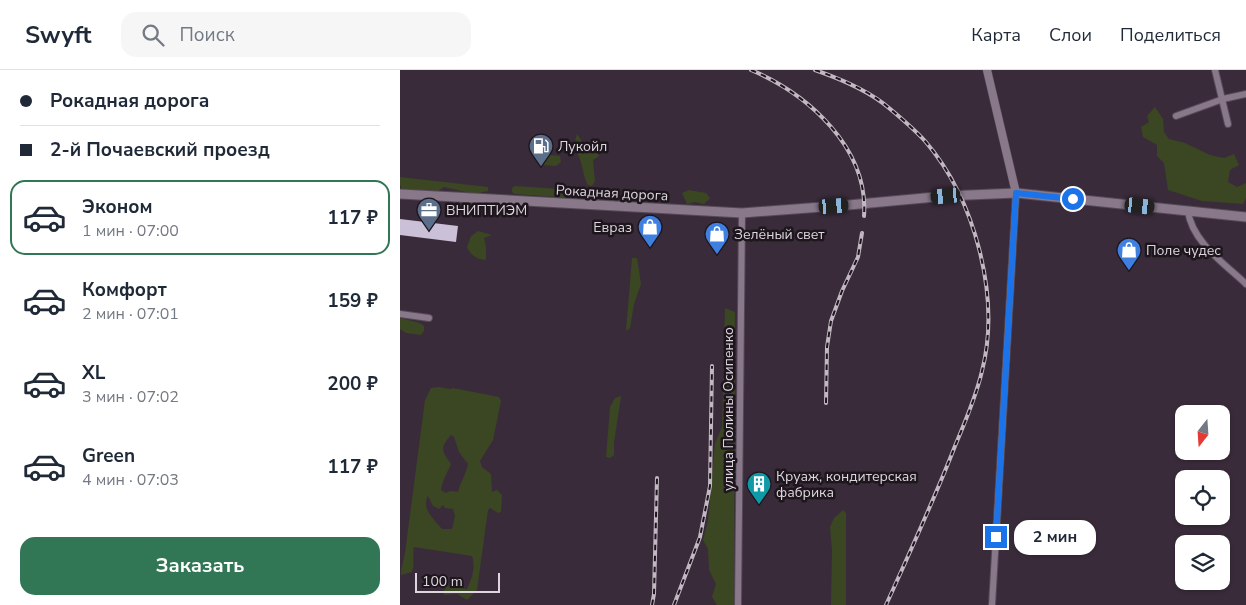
<!DOCTYPE html>
<html lang="ru">
<meta charset="utf-8">
<style>
body{margin:0;font-family:"Nunito Sans",sans-serif;background:#f6f6f7;color:#1f2937;height:100vh;display:flex;flex-direction:column;font-size:19px;white-space:nowrap}
*{box-sizing:border-box;margin:0}
p{font-size:16px;color:#747a83}
.icon{flex:none;width:28px;height:28px;fill:none;stroke:currentColor;stroke-width:2;stroke-linecap:round;stroke-linejoin:round}
.map{position:relative;flex:1;overflow:hidden}
.drawer{display:flex;flex-direction:column;background:#fff;width:400px}
.drawer>*{flex:none}
.guide{display:grid;align-content:center;height:110px;padding:0 20px;background:#fff}
.needle{width:32px;rotate:197deg}
.buttons{position:absolute;left:775px;top:335px;display:grid;gap:10px}
.buttons a{display:grid;place-items:center;width:55px;height:55px;border-radius:10px;background:#fff;box-shadow:0 1px 4px #0004;font-size:25px}
.scale{position:absolute;left:15px;bottom:12px;width:85px;box-sizing:border-box;padding-left:5px;border:2px solid #dfd5df;border-top:0;font-size:14px;line-height:18px;white-space:nowrap;color:#dfd5df;-webkit-text-stroke:4px #1d161d;paint-order:stroke}
.end{position:absolute;width:22px;height:22px;margin:-11px;border:6px solid #1a73e8;background:#fff;box-shadow:0 0 0 2px #fff}
.from{border-radius:50%}
.bubble{position:absolute;height:35px;border-radius:15px;background:#fff;box-shadow:0 1px 4px #0004;font-size:16px;font-weight:700;line-height:35px;text-align:center}
.car{position:absolute;width:15px;height:30px;margin:-15px -8px;border-radius:6px;box-shadow:0 0 4px 1px #0007;background:linear-gradient(#222 24%,#8ab4d8 0 40%,#222 0 76%,#8ab4d8 0 86%,#222 0)}
.guide b{display:flex;align-items:center;gap:18px;height:48px;font-size:19px}
.guide b+b{border-top:1px solid #e0e1e3}
.guide i{width:12px;height:12px;background:#1f2937}
ul{padding:0;list-style:none}
li{display:flex;align-items:center;gap:15px;height:75px;margin:0 10px 8px;padding:0 10px;border:2px solid transparent;border-radius:15px}
li div{flex:1}
li b{display:block;font-size:19px}
li em{font-style:normal;font-weight:700}
li.current{border-color:#317755}
li>.icon{width:45px;height:45px;stroke-width:1.5}
.button{display:flex;gap:10px;margin-top:auto;padding:10px 20px}
.button a{flex:1;height:58px;border-radius:15px;background:#317755;color:#fff;font-size:20px;font-weight:700;line-height:58px;text-align:center}
header{display:flex;align-items:center;gap:30px;box-sizing:border-box;height:70px;padding:0 25px;background:#fff;border-bottom:1px solid #e0e1e3}
header strong{font-size:24px}
nav{display:flex;gap:28px;margin-inline-start:auto;font-size:18px}
.search{width:350px;height:45px;background:#f6f6f7;display:flex;align-items:center;gap:12px;box-sizing:border-box;padding:0 18px;border-radius:15px;color:#747a83;font-size:19px}
main{display:flex;flex:1;min-height:0}
.map>svg:first-child{display:block}
</style>
<header>
<strong>Swyft</strong>
<div class="search"><svg class="icon" aria-label="search" viewBox="0 0 24 24"><circle cx="10" cy="10" r="6"/><path d="M15 15l6 6"/></svg>Поиск</div>
<nav><a>Карта</a><a>Слои</a><a>Поделиться</a></nav>
</header>
<main>
<section class="drawer">
<div class="guide">
<b><i class="from"></i>Рокадная дорога</b>
<b><i></i>2-й Почаевский проезд</b>
</div>
<ul>
<li class="current"><svg class="icon" aria-label="car" viewBox="0 0 24 24"><path d="M5 17H2v-5l4-1 3-4h7l3 4 3 1v5h-3M9 17h6M6 11h13"/><circle cx="7" cy="17" r="2"/><circle cx="17" cy="17" r="2"/></svg><div><b>Эконом</b><p>1 мин · 07:00</p></div><em>117 ₽</em></li>
<li><svg class="icon" aria-label="car" viewBox="0 0 24 24"><path d="M5 17H2v-5l4-1 3-4h7l3 4 3 1v5h-3M9 17h6M6 11h13"/><circle cx="7" cy="17" r="2"/><circle cx="17" cy="17" r="2"/></svg><div><b>Комфорт</b><p>2 мин · 07:01</p></div><em>159 ₽</em></li>
<li><svg class="icon" aria-label="car" viewBox="0 0 24 24"><path d="M5 17H2v-5l4-1 3-4h7l3 4 3 1v5h-3M9 17h6M6 11h13"/><circle cx="7" cy="17" r="2"/><circle cx="17" cy="17" r="2"/></svg><div><b>XL</b><p>3 мин · 07:02</p></div><em>200 ₽</em></li>
<li><svg class="icon" aria-label="car" viewBox="0 0 24 24"><path d="M5 17H2v-5l4-1 3-4h7l3 4 3 1v5h-3M9 17h6M6 11h13"/><circle cx="7" cy="17" r="2"/><circle cx="17" cy="17" r="2"/></svg><div><b>Green</b><p>4 мин · 07:03</p></div><em>117 ₽</em></li>
</ul>
<div class="button"><a>Заказать</a></div>
</section>
<div class="map">
<svg width="846" height="535" viewBox="0 0 846 535">
<rect width="100%" height="100%" fill="#3a2b3b"/>
<path fill="#3b4622" fill-rule="evenodd" d="M755,37L763,49L764,62L769,69L785,73L810,85L824,88L834,84L839,95L830,100L828,112L837,117L846,113V128L843,134L802,131L768,120L764,93L757,86V75L743,67L741,57L749,52L747,46Z
M177,64L189,82L196,78L199,86L193,90L195,111L192,116L188,115C181,103 184,89 173,78Z
M141,84L160,86L161,92L156,96L143,95L137,91Z
M0,107L88,117V121L74,124L44,117L38,121L2,119L0,115Z
M115,116L175,120L178,123L175,128L114,124L112,122V118Z
M289,120L306,123L310,128L304,134L295,132L287,134L282,123Z
M78,161L92,165L84,168L86,177V190C78,190 70,185 67,177L71,166Z
M232,188H237L241,214L234,234L230,258L226,261Z
M325,238L335,242L334,535H317L312,527L316,514L309,500L308,479L303,470L308,450L315,373L322,357Z
M0,248L20,253L24,256V261L21,265L6,263L0,259Z
M39,317L50,319L53,318L99,327L101,331L93,370L80,391L82,397L91,404L92,422L97,420L102,425L101,442L98,443L90,438L88,440L77,520L67,530L57,524L44,525L43,522L47,516L67,519C72,508 76,498 72,486L14,477C12,485 15,494 12,502L1,505V501L5,483L25,330L31,318ZM51,365L54,367L59,382L68,394C66,405 60,412 58,422L50,421L46,423L41,420C43,408 47,404 51,394C41,380 40,378 51,365ZM28,426L33,436L39,439L43,435L45,438L53,439L55,446L52,459H42C34,449 21,439 28,426Z
M221,326L214,373V385L210,388L206,387L210,337L215,328Z
M443,440L446,443V535H431L432,480L430,457L434,448Z"/>
<path fill="#cac0d7" d="M0,149L58,156L56,172L0,165Z"/>
<g fill="none" stroke-linecap="round" stroke-linejoin="round">
<defs>
<path id="minor" d="M815,0L828,54
M776,46L823,29L846,24
M788,141C792,172 825,194 846,214
M0,244L29,248
M338,535L342,143
M592,535L616,123"/>
<path id="tertiary" d="M587,0L616,123"/>
<path id="secondary" d="M0,124L342,143L422,137
M427,137L546,126L616,123L846,147"/>
</defs>
<use href="#minor" stroke="#564a57" stroke-width="8"/>
<use href="#tertiary" stroke="#564a57" stroke-width="9"/>
<use href="#secondary" stroke="#564a57" stroke-width="11"/>
<use href="#minor" stroke="#88788a" stroke-width="6"/>
<use href="#tertiary" stroke="#88788a" stroke-width="8"/>
<use href="#secondary" stroke="#88788a" stroke-width="9"/>
<defs>
<path id="rail" d="M351,0C408,24 469,78 464,146
M415,0C441,9 468,20 489,38C501,48 514,59 525,71C575,129 601,227 582,301C576,327 565,352 555,376C534,430 510,482 486,535
M426,333L427,277L431,251L442,221L458,187L462,163
M252,535L254,524L257,408
M274,535L300,467L310,416L312,296"/>
</defs>
<use href="#rail" stroke="#c2b7c2" stroke-width="4"/>
<use href="#rail" stroke="#1d161d" stroke-width="2" stroke-dasharray="5.5" stroke-linecap="butt"/>
</g>
<g fill="none" stroke-linecap="round" stroke-linejoin="round">
<path stroke="#1a73e8" stroke-width="6" d="M596,467L616,123L673,129"/>
</g>
<defs>
<symbol id="fuel-pin" viewBox="-11 -11 22 30"><path d="M0 17L-7.5 6A9.5 9.5 0 1 1 7.5 6Z" fill="#5c6f8a" stroke="#1d161d"/><path d="M-5.5-6h7V0h2V4h1.3V-2.5L3-4.5l.8-.8L6-3V5H2.5V1h-1V6h-7ZM-4.2-4.7v3.2H.2V-4.7Z" fill="#fff"/></symbol>
<symbol id="office-pin" viewBox="-11 -11 22 30"><path d="M0 17L-7.5 6A9.5 9.5 0 1 1 7.5 6Z" fill="#5c6f8a" stroke="#1d161d"/><path d="M-6-3h4V-5.5h4V-3h4V5H-6ZM-1-4.5V-3h2v-1.5ZM-6 0V1H6V0Z" fill="#fff"/></symbol>
<symbol id="shop-pin" viewBox="-11 -11 22 30"><path d="M0 17L-7.5 6A9.5 9.5 0 1 1 7.5 6Z" fill="#3f7fe0" stroke="#1d161d"/><path d="M-5-2.5h2.3a2.7 3.5 0 0 1 5.4 0H5L5.5 6h-11ZM-1.5-2.5h3a1.5 2.3 0 0 0-3 0Z" fill="#fff"/></symbol>
<symbol id="building-pin" viewBox="-11 -11 22 30"><path d="M0 17L-7.5 6A9.5 9.5 0 1 1 7.5 6Z" fill="#0f9aa8" stroke="#1d161d"/><path d="M-4-6H4V6H1V3H-1V6H-4ZM-2.5-4.3h1.7v1.8h-1.7ZM.8-4.3h1.7v1.8H.8ZM-2.5-1h1.7V.8h-1.7ZM.8-1h1.7V.8H.8Z" fill="#fff"/></symbol>
</defs>
<g fill-rule="evenodd">
<use href="#fuel-pin" x="127" y="62" width="28" height="38"/>
<use href="#office-pin" x="15" y="126" width="28" height="38"/>
<use href="#shop-pin" x="236" y="143" width="28" height="38"/>
<use href="#shop-pin" x="303" y="150" width="28" height="38"/>
<use href="#shop-pin" x="715" y="166" width="28" height="38"/>
<use href="#building-pin" x="345" y="400" width="28" height="38"/>
</g>
<g text-anchor="middle" dominant-baseline="central" stroke-width="5" stroke-linejoin="round" paint-order="stroke">
<g font-size="14" fill="#dfd5df" stroke="#1d161d" text-anchor="start">
<text x="158" y="76">Лукойл</text>
<text x="46" y="140">ВНИПТИЭМ</text>
<text x="232" y="157" text-anchor="end">Евраз</text>
<text x="334" y="164">Зелёный свет</text>
<text x="746" y="180">Поле чудес</text>
<text x="376" y="406">Круаж, кондитерская<tspan x="376" dy="16">фабрика</tspan></text>
</g>
<g font-size="14" fill="#dfd5df" stroke="#1d161d">
<text transform="translate(212 123) rotate(3)">Рокадная дорога</text>
<text transform="translate(328 339) rotate(-90)">улица Полины Осипенко</text>
</g>
</g>
</svg>
<div class="buttons">
<a><svg class="needle" viewBox="-14 -14 28 28"><path d="M0-13l5 13h-10z" fill="#e53935"/><path d="M0 13l5-13h-10z" fill="#747a83"/></svg></a>
<a><svg class="icon" aria-label="locate" viewBox="0 0 24 24"><circle cx="12" cy="12" r="6"/><path d="M12 2v4M12 18v4M2 12h4M18 12h4"/></svg></a>
<a><svg class="icon" aria-label="layers" viewBox="0 0 24 24"><path d="M12 4l9 5-9 5-9-5zM3 14l9 5 9-5"/></svg></a>
</div>
<div class="scale">100 m</div>
<i class="end from" style="left:673px;top:129px"></i>
<i class="end" style="left:596px;top:467px"></i>
<div class="bubble" style="left:614px;top:450px;width:82px">2 мин</div>
<i class="car" style="left:546px;top:126px;rotate:265deg"></i>
<i class="car" style="left:434px;top:136px;rotate:86deg"></i>
<i class="car" style="left:740px;top:136px;rotate:96deg"></i>
</div>
</main>
